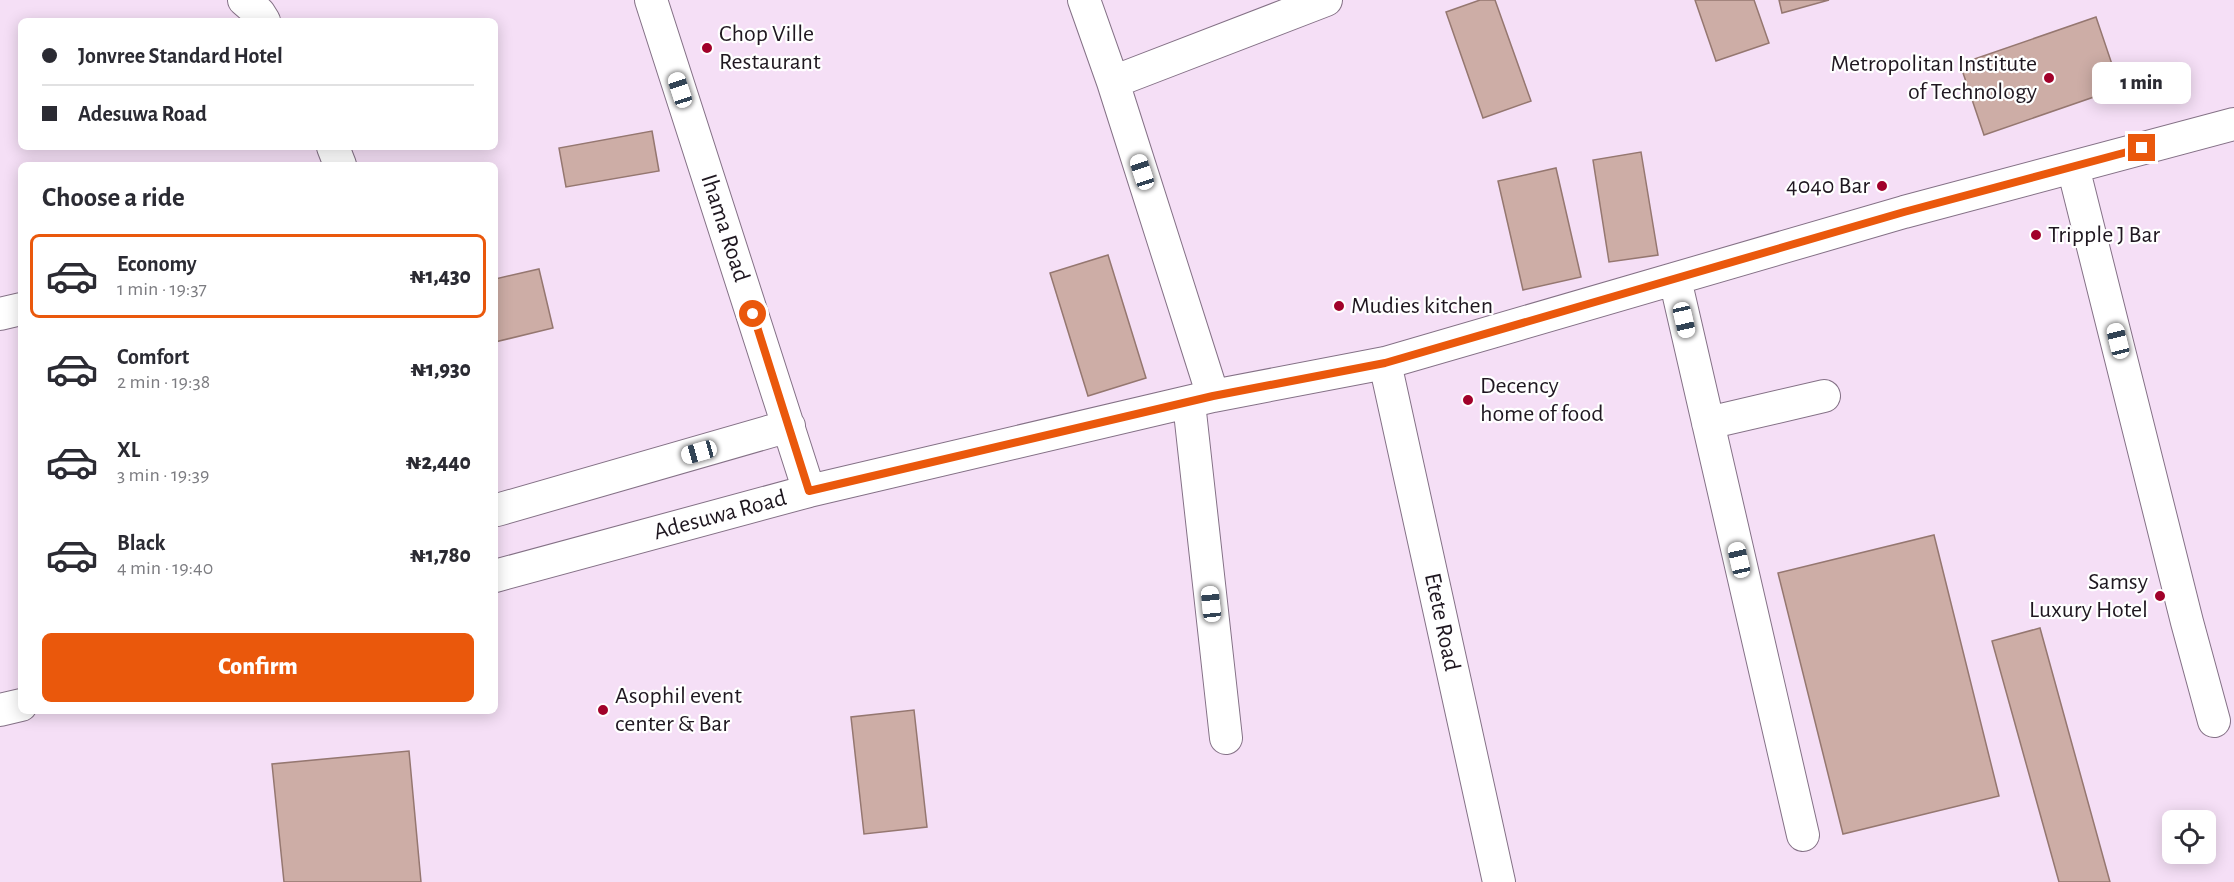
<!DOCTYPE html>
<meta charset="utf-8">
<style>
body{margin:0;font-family:"Alegreya Sans",sans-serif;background:#f2f2f3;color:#2b2b33;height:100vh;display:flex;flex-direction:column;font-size:22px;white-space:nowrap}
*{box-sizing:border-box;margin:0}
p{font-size:20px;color:#7c7c81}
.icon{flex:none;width:33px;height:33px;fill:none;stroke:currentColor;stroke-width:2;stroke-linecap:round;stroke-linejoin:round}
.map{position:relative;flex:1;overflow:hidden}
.drawer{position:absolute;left:18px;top:162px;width:480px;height:552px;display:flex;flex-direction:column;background:#fff;border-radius:9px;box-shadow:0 3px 15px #0003}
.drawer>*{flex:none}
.top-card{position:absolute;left:18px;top:18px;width:480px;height:132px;border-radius:9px;box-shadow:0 3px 15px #0003;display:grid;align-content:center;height:132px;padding:0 24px;background:#fff}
.tools{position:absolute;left:2162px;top:810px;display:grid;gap:12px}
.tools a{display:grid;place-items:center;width:54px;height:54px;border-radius:9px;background:#fff;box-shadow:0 3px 15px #0003;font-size:30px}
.end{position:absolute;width:27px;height:27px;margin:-14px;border:8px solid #ea580c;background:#fff;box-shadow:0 0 0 3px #fff}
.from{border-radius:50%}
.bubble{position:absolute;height:42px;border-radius:9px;background:#fff;box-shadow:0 3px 15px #0003;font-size:20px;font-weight:800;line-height:42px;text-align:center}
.car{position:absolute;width:18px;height:36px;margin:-18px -9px;border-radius:8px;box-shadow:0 0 4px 2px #0007;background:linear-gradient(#fff 24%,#345 0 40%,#fff 0 76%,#345 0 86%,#fff 0)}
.top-card b{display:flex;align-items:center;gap:21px;height:57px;font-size:22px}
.top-card b+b{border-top:2px solid #e1e1e2}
.top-card i{width:15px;height:15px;background:#2b2b33}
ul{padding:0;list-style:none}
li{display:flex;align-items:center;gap:18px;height:84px;margin:0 12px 9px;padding:0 12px;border:3px solid transparent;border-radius:9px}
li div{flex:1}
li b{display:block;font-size:22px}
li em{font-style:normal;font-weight:800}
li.current{border-color:#ea580c}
li>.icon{width:54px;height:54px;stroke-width:1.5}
h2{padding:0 24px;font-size:27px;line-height:72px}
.action{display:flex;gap:12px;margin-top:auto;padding:12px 24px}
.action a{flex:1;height:69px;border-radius:9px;background:#ea580c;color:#fff;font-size:24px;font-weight:800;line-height:69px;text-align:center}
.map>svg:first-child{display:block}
</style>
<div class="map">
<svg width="2234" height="882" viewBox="0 0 2234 882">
<rect width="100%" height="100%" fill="#f5dff6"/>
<path fill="#cdada6" stroke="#957770" stroke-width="1.5" d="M1480,0H1495L1531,101L1483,118L1446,12Z
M1695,0H1754L1769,43L1716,61Z
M1779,0H1829L1782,13Z
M2096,17L2120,88L1984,135L1960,64Z
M652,131L659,171L566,187L559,148Z
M1641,152L1658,255L1609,262L1593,160Z
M1556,168L1581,277L1523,290L1498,181Z
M1108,255L1146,378L1088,396L1050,273Z
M539,269L553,328L495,342V279Z
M1934,535L1999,796L1843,834L1778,573Z
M2040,628L2110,882H2059L1992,641Z
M914,710L927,827L864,834L851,717Z
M409,751L421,882H284L272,764Z"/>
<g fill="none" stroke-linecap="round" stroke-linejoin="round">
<defs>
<path id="minor" d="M244,0L259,13L264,21
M651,0L809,491
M1084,0L1113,82L1213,396
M1113,82L1326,0
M333,147L340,165
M2073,167L2187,622L2214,721
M1675,279L1803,835
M0,314L21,309
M1385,363L1499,882
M1189,403L1226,738
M1708,423L1824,396
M497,510L789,426
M495,576L809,491L1213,396L1385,363L1904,212L2234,124
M0,710L21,705"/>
</defs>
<use href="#minor" stroke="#847186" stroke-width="34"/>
<use href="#minor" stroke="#fff" stroke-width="32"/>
</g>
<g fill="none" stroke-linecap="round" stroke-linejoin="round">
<path stroke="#ea580c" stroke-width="8" d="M753,314L809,491L1213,396L1385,363L1904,212L2142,148"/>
</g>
<g fill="#a1012a" stroke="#fff" stroke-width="2">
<circle cx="707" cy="48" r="6"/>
<circle cx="2049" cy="78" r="6"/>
<circle cx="1882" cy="186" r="6"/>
<circle cx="2036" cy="235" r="6"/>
<circle cx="1339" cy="306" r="6"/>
<circle cx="1468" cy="400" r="6"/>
<circle cx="2160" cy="596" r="6"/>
<circle cx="603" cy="710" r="6"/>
</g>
<g text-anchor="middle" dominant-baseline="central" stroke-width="4.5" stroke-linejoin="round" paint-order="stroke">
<g font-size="24" fill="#1f1720" stroke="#fff" text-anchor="start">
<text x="719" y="34">Chop Ville<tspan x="719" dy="28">Restaurant</tspan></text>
<text x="2037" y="64" text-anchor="end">Metropolitan Institute<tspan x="2037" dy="28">of Technology</tspan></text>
<text x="1870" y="186" text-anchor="end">4040 Bar</text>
<text x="2048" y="235">Tripple J Bar</text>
<text x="1351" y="306">Mudies kitchen</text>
<text x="1480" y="386">Decency<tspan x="1480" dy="28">home of food</tspan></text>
<text x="2148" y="582" text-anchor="end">Samsy<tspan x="2148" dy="28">Luxury Hotel</tspan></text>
<text x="615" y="696">Asophil event<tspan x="615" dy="28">center &amp; Bar</tspan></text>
</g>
<g font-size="24" fill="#1f1720" stroke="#fff">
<text transform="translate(725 228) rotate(72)">Ihama Road</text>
<text transform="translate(720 515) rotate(-15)">Adesuwa Road</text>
<text transform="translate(1442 622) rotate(78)">Etete Road</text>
</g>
</g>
</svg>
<div class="tools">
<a><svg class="icon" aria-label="locate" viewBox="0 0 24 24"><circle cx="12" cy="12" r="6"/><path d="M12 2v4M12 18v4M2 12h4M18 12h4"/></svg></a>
</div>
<i class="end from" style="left:753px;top:314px"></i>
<i class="end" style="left:2142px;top:148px"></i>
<div class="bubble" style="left:2092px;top:62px;width:99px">1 min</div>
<i class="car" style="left:680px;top:90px;rotate:342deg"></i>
<i class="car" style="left:1142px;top:172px;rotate:342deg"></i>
<i class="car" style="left:1684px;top:320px;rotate:167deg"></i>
<i class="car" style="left:2118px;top:341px;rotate:346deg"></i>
<i class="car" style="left:699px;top:452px;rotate:254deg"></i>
<i class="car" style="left:1739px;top:560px;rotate:347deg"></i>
<i class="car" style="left:1211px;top:604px;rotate:354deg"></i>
<div class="top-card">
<b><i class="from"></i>Jonvree Standard Hotel</b>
<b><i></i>Adesuwa Road</b>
</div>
<section class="drawer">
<h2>Choose a ride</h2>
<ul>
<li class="current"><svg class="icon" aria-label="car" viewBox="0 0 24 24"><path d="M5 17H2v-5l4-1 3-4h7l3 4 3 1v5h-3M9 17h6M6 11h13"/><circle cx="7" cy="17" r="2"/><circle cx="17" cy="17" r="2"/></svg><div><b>Economy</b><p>1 min · 19:37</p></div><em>₦1,430</em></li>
<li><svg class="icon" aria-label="car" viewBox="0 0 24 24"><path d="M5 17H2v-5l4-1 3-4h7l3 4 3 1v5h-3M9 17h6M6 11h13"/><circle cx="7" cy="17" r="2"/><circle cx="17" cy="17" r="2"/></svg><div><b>Comfort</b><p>2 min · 19:38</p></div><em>₦1,930</em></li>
<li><svg class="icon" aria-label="car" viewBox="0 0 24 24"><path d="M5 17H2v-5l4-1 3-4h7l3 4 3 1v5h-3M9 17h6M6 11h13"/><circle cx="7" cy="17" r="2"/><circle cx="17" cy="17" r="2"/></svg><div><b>XL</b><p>3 min · 19:39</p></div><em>₦2,440</em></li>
<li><svg class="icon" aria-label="car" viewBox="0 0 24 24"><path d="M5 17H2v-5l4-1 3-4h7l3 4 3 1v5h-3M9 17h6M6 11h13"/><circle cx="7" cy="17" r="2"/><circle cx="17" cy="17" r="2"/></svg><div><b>Black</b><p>4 min · 19:40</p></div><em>₦1,780</em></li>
</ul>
<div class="action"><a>Confirm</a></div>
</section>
</div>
